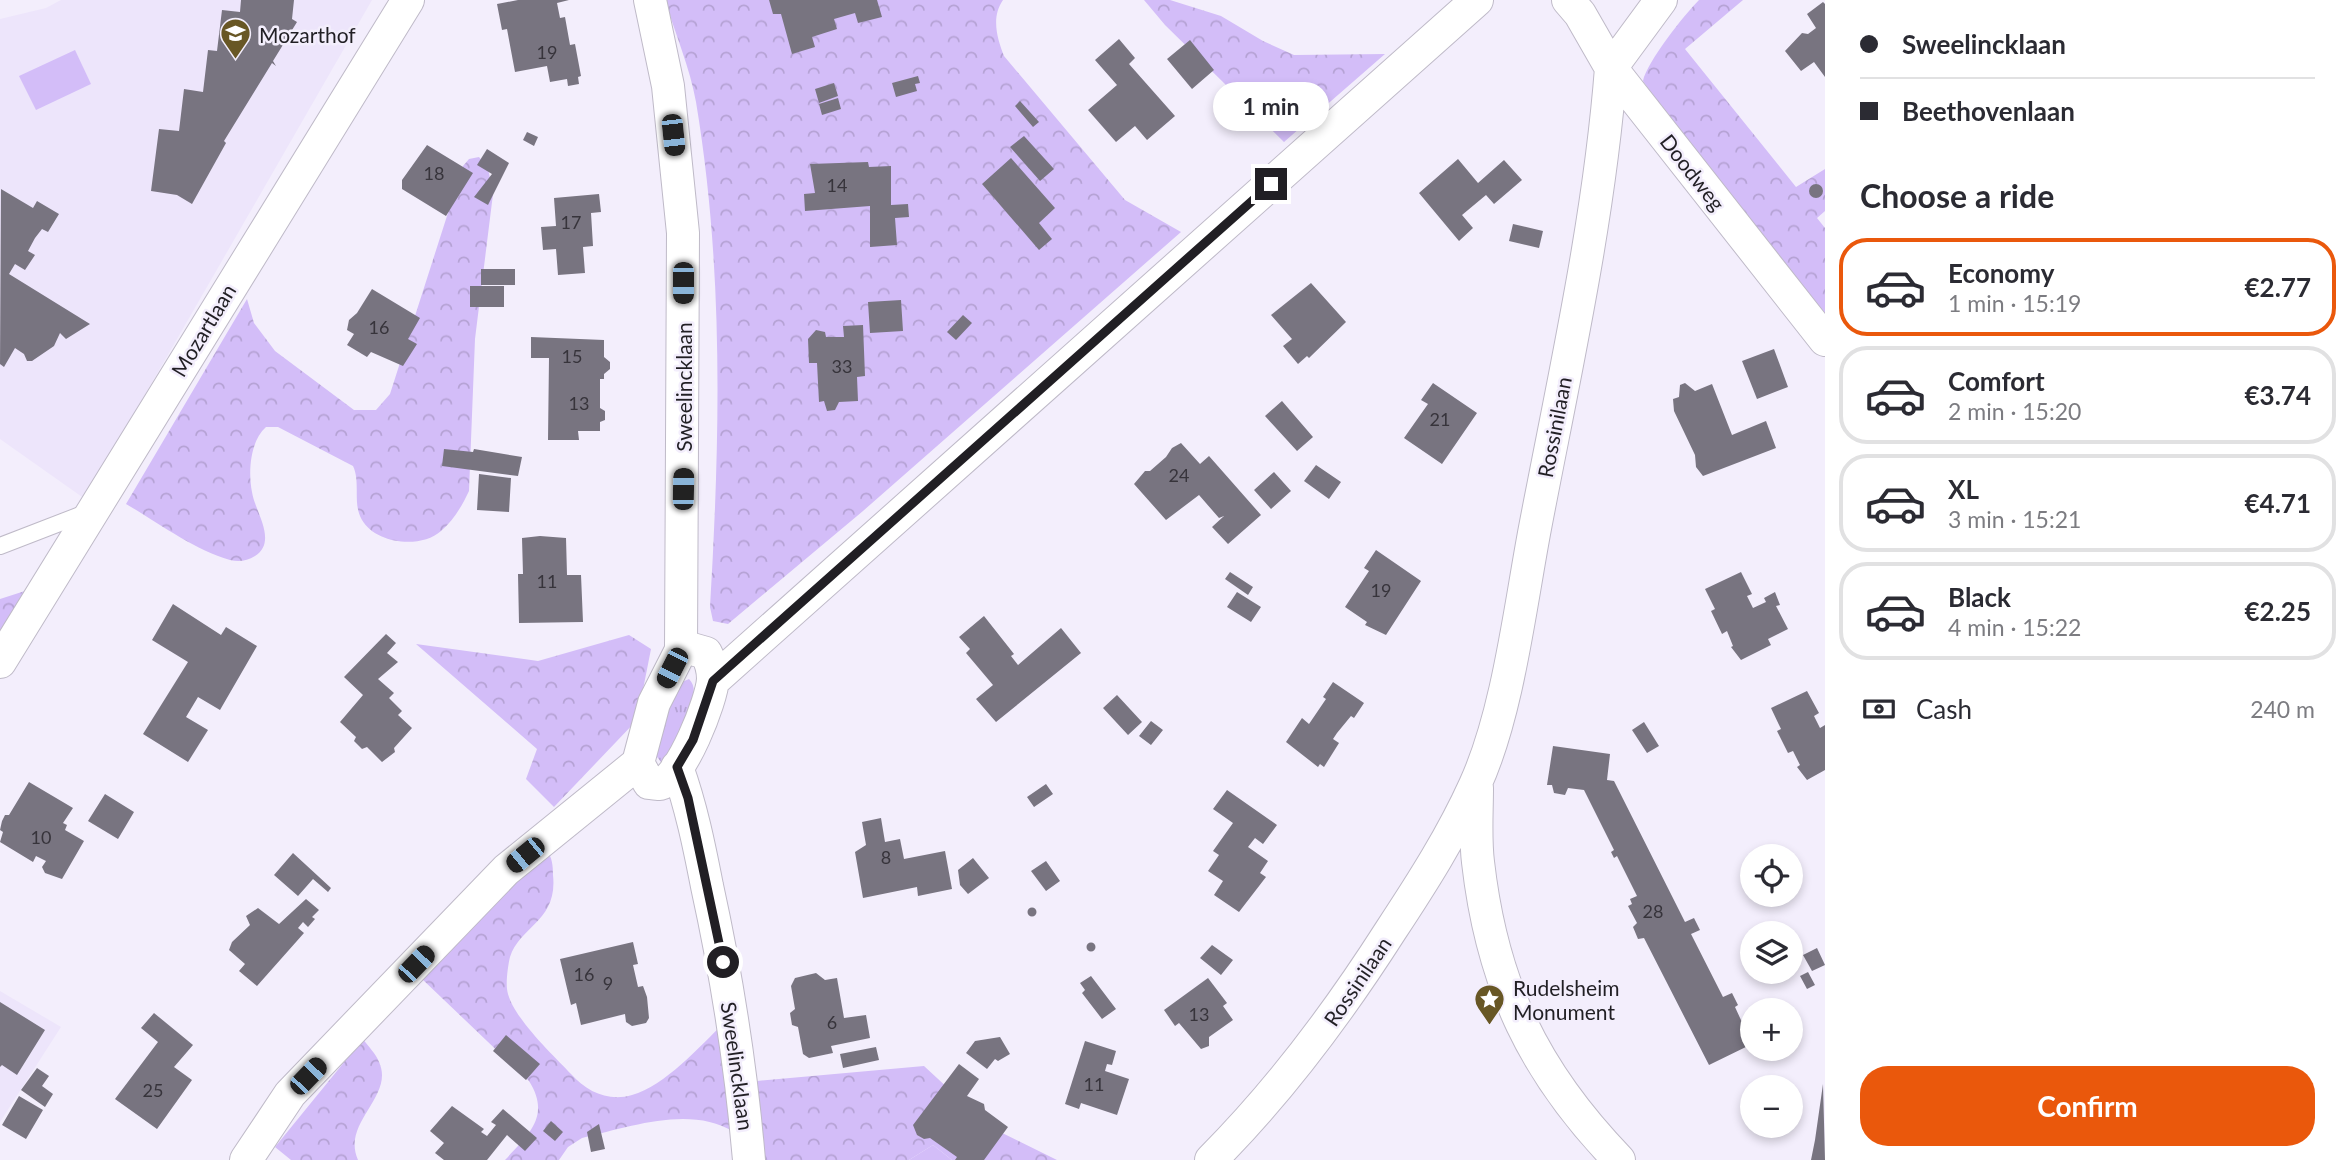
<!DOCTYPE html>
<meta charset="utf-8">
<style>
body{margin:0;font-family:Lato,sans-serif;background:#f2f2f3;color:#2b2b33;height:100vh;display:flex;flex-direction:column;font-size:26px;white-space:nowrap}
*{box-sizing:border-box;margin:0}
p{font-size:23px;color:#7c7c81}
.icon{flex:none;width:38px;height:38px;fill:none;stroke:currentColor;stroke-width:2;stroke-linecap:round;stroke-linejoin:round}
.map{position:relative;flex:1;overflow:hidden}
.panel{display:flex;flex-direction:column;background:#fff;width:525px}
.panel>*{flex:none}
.guide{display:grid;align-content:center;height:154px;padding:0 35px;background:#fff}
.tools{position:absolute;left:1740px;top:844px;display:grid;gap:14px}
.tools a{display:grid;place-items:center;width:63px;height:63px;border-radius:50%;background:#fff;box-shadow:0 4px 10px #0003;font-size:35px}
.end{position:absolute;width:32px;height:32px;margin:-16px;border:9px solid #211f24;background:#fff;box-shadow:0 0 0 4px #fff}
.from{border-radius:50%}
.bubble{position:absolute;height:49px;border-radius:24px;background:#fff;box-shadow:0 4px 10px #0003;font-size:23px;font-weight:700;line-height:49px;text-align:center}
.car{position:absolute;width:21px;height:42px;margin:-21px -10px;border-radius:9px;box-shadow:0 0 5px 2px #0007;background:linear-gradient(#222 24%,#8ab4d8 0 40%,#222 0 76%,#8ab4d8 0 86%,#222 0)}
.guide b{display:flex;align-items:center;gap:24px;height:66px;font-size:26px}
.guide b+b{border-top:2px solid #e1e1e2}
.guide i{width:18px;height:18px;background:#2b2b33}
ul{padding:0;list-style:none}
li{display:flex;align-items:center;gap:21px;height:98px;margin:0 14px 10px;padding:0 21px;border:4px solid #e1e1e2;border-radius:28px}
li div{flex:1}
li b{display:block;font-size:26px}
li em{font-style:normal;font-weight:700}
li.current{border-color:#ea580c}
li>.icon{width:63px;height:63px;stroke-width:1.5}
h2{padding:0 35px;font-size:32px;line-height:84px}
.pay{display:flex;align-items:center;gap:18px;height:77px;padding:0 35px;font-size:26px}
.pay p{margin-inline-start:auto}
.button{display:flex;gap:14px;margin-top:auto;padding:14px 35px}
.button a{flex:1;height:80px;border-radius:28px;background:#ea580c;color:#fff;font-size:28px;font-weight:700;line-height:80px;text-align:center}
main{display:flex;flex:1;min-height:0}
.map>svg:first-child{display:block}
</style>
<main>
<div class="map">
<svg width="1825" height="1160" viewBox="0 0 1825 1160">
<defs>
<pattern id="grass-tufts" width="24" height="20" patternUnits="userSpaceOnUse" patternTransform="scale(1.75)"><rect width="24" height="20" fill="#d3bdf8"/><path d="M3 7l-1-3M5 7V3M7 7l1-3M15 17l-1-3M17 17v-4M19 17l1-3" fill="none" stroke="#b5a2d4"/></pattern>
<pattern id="forest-crowns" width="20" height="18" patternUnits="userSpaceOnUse" patternTransform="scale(1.75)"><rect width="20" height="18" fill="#d3bdf8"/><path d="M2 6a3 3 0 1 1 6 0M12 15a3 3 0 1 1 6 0" fill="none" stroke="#b5a2d4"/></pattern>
</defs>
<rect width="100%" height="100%" fill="#f3eefc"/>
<path fill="#ede5fb" d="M61,0H372L85,499L0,439V19L46,8Z
M0,991L61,1027L0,1122Z"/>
<path fill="url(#grass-tufts)" d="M689,679C706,695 674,743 665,762H661L654,753C659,729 663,688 689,679Z
M933,1145L952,1160H909Z"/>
<path fill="url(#forest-crowns)" d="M665,0H1003C991,17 997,38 1004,56L1125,200L1181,232L863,511L728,624L713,621L710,607C720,438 724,270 696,102C690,68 675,33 665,0Z
M1144,0H1170L1221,16L1263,41L1294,55L1385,54L1284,142L1165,25Z
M1699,0H1743L1685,49L1796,187L1825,169V211L1817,218L1825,228V325L1712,181L1643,81C1647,62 1684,15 1699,0Z
M479,157L488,168L493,194L475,339L469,491C462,506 453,521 441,531C421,549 376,544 362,520C352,503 361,483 353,466L278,427H266C250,441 248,472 252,492C255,512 278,541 255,556C247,561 239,562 230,560C194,550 159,523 126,504L247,299L254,323L275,351L354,410H376L390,394L463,166L469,159Z
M28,590L0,636V599Z
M629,635L651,649L637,720L554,807L526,779L537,749L416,644L538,661Z
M547,850C552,858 553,865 553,875C558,921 520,926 510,957C508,965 506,981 507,989C510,1015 553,1055 571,1074C587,1092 609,1102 632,1095C665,1086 700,1046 724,1023L734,1132C690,1105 630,1127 582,1138L568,1147L559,1160H505C529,1134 551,1116 529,1081L421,978Z
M363,1039C368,1046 376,1054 379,1062C395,1097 341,1122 358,1160H291L275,1147Z
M924,1066L990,1127L1057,1160H952L933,1145L909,1160H762L757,1081Z"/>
<path fill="#d3bdf8" d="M75,50L91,84L36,110L19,76Z"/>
<path fill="#787480" d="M241,0H294L292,19L297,22L273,61L276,66L272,63L224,141L226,143L192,204L177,195L151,191L159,129L179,131L184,89L203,92L208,50L217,51L222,10L240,12Z
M518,0H569L557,3L560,18L565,17L570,45L575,44L581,76L578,77L579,84L568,86L567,79L550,82L547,66L515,72L507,29L502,30L497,4Z
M769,0H877L882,17L858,23L855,13L834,19L837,29L812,37L815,47L792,54L781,14H773Z
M1823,2L1825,4V77L1814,62L1801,71L1785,51L1802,33L1808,34L1816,28L1807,14Z
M1119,39L1135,58L1129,64L1175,116L1147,140L1135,126L1116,142L1088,110L1117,85L1095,60Z
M1190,40L1214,70L1192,89L1167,59Z
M918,76L920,83L915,84L917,91L896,97L892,83Z
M834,83L838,96L819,103L815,89Z
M838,98L841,109L822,115L819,104Z
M1020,101L1039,122L1033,127L1015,106Z
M527,132L538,137L534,146L523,140Z
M1024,136L1054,169L1040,181L1010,147Z
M427,145L473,173L446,216L402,189V180Z
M487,149L509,163L488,205L474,197L492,174L477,165Z
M1011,158L1055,208L1039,223L1052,239L1039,250L982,184Z
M1458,159L1478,183L1504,160L1522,180L1494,204L1486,195L1462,215L1473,228L1459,241L1419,193Z
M868,162L869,167L891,166V205L908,204L909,217L895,218L897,245L870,247V206L805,211L804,194L815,193L810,164Z
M1809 191a7 7 0 1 1 14 0a7 7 0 1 1-14 0Z
M1,189L33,208L37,201L59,214L48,232L42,229L35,238L28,251L35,255L25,270L15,264L9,274L90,324L66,339L60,333L54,346L32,361H27L24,354L15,348L4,367L0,364Z
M599,194L601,212L591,213L593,246L583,247L585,273L558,275L556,249L543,250L541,227L556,226L554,198Z
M1513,224L1543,231L1539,248L1509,241Z
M481,269H515V285H481Z
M1311,283L1346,322L1309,358L1307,356L1298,364L1283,346L1292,339L1271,315Z
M470,286H504V307H470Z
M372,289L420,318L408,339L417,344L403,366L371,352L367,357L347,345L354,334L347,330L349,320L357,313Z
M901,300L903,331L870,333L868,302Z
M963,315L972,323L956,340L947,332Z
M863,325L865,376L857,377L858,401L839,402L835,410L827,411L824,401L819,402L817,363H809L808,339L816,330L825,332L826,337H844L843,326Z
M531,337L604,340V357L610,362V369L604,374V379H600V408L605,411V420L600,422V431H578L579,440H548L549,358H531Z
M1774,349L1788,387L1757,399L1742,361Z
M1433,383L1477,413L1442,464L1404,438L1428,404L1421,400Z
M1685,383L1695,391L1712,384L1732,435L1766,421L1776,448L1703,476L1696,467L1695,455L1674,411L1673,399L1679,397L1680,385Z
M1282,401L1313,437L1297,451L1265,416Z
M1181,443L1200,464L1209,456L1261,515L1228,544L1212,527L1224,516L1219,518L1199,495L1166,520L1134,484L1145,471H1150L1166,457L1172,448Z
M444,449L473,452L474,449L522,457L518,476L442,466Z
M1316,465L1341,482L1329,499L1304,481Z
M1274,472L1291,491L1271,509L1254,490Z
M479,474L511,478L509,512L477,510Z
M540,536L566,538L567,575H581L583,622L519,623L518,574H523L522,538Z
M1376,550L1421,581L1386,635L1365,625L1367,622L1345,607L1369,571L1364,568Z
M1230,572L1253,587L1248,595L1225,579Z
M1741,572L1752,594L1747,596L1753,608L1766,602L1764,598L1775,592L1780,605L1776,606L1788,629L1768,639L1771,645L1741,660L1731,647L1733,646L1727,631L1722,634L1711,611L1715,609L1705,589Z
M1237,592L1261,607L1251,622L1227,607Z
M173,604L221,635L226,627L257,646L220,710L198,697L186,717L208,730L188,762L143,734L188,662L152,640Z
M984,616L1014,654L1011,656L1018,665L1061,628L1081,653L996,722L976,699L993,685L966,653L970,649L959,637Z
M386,634L396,643L387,653L398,662L378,679L394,693L389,698L402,711L398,715L412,728L394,748L395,752L382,762L367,747L362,749L354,741L356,737L340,722L363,695L344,677Z
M1333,682L1364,703L1354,718L1351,716L1337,733L1333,739L1339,743L1324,767L1320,764L1318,767L1286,742L1302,718L1309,724L1326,699L1323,697Z
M1807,691L1819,713L1814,716L1820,728L1825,725V770L1807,780L1797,767L1800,765L1793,751L1788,753L1777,731L1781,729L1771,708Z
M1117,695L1142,722L1128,735L1103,708Z
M1151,721L1163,730L1151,745L1139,736Z
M1644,722L1659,746L1647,753L1632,730Z
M1553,746L1610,754L1607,780L1614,781L1685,922L1694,918L1700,930L1691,934L1723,997L1732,993L1738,1005L1735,1007L1752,1044L1709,1065L1644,938L1638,939L1633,927L1637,923L1628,906L1632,904L1630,899L1637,896L1617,856L1614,858L1611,852L1614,850L1584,790L1568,788L1565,795L1554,793L1552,785H1547Z
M29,782L73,808L63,823L67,825L65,830L84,841L62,879L45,873L42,867L46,861L36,856L33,862L0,842L3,832L0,830L2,821L5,815H9Z
M1046,784L1053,794L1034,807L1027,797Z
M1227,790L1277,825L1263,844L1255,838L1248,847L1268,861L1260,873L1266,877L1239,912L1214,895L1223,881L1208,871L1219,855L1213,851L1233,823L1213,809Z
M105,794L134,812L118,839L88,821Z
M881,818L885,842L900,839L904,859L945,851L952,889L918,896L917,887L863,898L855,852L866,845L862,822Z
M293,853L331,888L328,892L313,879L298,896L274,875Z
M973,858L989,878L968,894L960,885L958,870Z
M1046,861L1060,881L1046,891L1031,871Z
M306,899L319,910L312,917L315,919L308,927L303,922L298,928L304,933L257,986L239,971L245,964L229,950L232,942L250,925L246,916L258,908L279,924Z
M1027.5 912a4.5 4.5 0 1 1 9 0a4.5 4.5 0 1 1-9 0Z
M633,942L638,964L633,965L638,987L643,986L647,997L649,1018L646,1023L632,1026L626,1022L625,1014L581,1025L576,1003L571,1005L560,959Z
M1086.5 947a4.5 4.5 0 1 1 9 0a4.5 4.5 0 1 1-9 0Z
M1212,945L1233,960L1221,975L1200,958Z
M1817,948L1825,965L1812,971L1803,955Z
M1808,972L1815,985L1807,989L1800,976Z
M816,973L825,980L837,978L844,1018L866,1015L870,1038L831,1046L833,1053L809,1058L803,1054L798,1027L792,1025L790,1013L795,1009L791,986L795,978Z
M1091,976L1116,1009L1102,1019L1082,993L1085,990L1080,983Z
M1208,978L1227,1003L1223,1006L1233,1020L1209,1037V1046L1201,1049L1179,1023L1175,1026L1164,1010Z
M0,1002L45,1030L17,1075L2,1065L0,1067Z
M154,1013L193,1045L174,1067L192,1080L157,1129L115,1099L158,1042L141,1028Z
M506,1035L540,1064L526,1080L493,1051Z
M1000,1037L1010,1054L998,1061L995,1059L987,1069L966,1053L975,1041Z
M1085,1041L1116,1051L1112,1065L1107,1064L1105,1071L1129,1079L1117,1115L1081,1103L1079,1109L1065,1104Z
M876,1047L879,1060L843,1068L840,1054Z
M959,1064L979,1079L967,1096L984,1104L985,1110L1008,1127L984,1160H955L957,1157L930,1138L924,1139L917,1135L913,1125Z
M37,1068L49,1076L42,1086L53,1094L45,1107L21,1090Z
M1823,1084L1825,1160H1811L1815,1140Z
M19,1096L43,1110L26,1139L2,1125Z
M452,1106L484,1129L481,1132L487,1136L496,1125L491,1122L503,1109L537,1138L525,1151L507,1135L487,1160H444L435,1153L444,1143L430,1131Z
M551,1121L563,1132L555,1141L543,1131Z
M599,1124L605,1149L591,1152L587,1132Z"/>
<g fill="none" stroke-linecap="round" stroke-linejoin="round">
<defs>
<path id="lane" d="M0,546L88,512"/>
<path id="street" d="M650,0L668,86L683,233L681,650
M1568,0L1580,14L1611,68L1825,340
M1611,68L1661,0
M692,649L706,653C711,662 713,669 713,679C712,700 681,779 660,784C658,784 651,783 649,783L638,763L654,703L681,650Z
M0,662L408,0
M713,681L1477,0
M677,767C691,806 699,845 707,886C727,977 741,1067 749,1160
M1477,788C1477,812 1475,838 1478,862C1492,985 1534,1072 1619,1160
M246,1160L290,1094L506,870L638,763
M1211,1160C1281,1090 1338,1013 1391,930C1422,883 1452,836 1475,785C1508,713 1520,607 1535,528C1564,376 1599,223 1611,68"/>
</defs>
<use href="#lane" stroke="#bfbac8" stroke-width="18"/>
<use href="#street" stroke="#bfbac8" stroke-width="34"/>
<use href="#lane" stroke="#fff" stroke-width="16"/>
<use href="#street" stroke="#fff" stroke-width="32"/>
</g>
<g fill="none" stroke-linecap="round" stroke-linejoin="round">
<path stroke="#211f24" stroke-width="9" d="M723,962L688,798L677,767L693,740L713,681L1271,184"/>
</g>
<defs>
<symbol id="school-pin" viewBox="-11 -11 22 30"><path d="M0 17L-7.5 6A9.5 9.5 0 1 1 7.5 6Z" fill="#685725" stroke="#f3eefc"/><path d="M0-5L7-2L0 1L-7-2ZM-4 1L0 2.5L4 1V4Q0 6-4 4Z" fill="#fff"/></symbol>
<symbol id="sight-pin" viewBox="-11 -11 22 30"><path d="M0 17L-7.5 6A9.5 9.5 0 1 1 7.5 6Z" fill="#685725" stroke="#f3eefc"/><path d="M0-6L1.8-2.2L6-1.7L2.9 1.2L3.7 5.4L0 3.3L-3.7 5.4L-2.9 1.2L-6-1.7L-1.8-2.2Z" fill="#fff"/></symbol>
</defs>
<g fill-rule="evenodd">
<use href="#school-pin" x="218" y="16" width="35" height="47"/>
<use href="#sight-pin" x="1472" y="982" width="35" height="47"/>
</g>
<g text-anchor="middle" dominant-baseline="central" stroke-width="5" stroke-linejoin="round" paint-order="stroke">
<g font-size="18" fill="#37343b">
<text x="547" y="52">19</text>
<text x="434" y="173">18</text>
<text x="837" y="185">14</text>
<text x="571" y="222">17</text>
<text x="379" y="327">16</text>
<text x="572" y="356">15</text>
<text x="842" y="366">33</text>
<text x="579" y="403">13</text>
<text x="1440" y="419">21</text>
<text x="1179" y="475">24</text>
<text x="547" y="581">11</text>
<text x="1381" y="590">19</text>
<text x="41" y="837">10</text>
<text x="886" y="857">8</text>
<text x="1653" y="911">28</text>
<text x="584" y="974">16</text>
<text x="608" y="983">9</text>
<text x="1199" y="1014">13</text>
<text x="832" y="1022">6</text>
<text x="1094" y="1084">11</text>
<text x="153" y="1090">25</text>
</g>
<g font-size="21" fill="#211f24" stroke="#f3eefc" text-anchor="start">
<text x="259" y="34">Mozarthof</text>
<text x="1513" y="987">Rudelsheim<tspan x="1513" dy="24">Monument</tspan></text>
</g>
<g font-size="21" fill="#211f24" stroke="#f3eefc">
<text transform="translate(1693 172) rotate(52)">Doodweg</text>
<text transform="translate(203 330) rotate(-59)">Mozartlaan</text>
<text transform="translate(683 387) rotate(-90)">Sweelincklaan</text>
<text transform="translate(1554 427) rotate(-79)">Rossinilaan</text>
<text transform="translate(1357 981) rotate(-56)">Rossinilaan</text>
<text transform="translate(738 1066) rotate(82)">Sweelincklaan</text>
</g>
</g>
</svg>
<div class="tools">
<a><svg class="icon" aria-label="locate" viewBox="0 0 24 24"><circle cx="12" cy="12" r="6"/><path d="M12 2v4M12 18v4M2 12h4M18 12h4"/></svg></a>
<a><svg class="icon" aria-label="layers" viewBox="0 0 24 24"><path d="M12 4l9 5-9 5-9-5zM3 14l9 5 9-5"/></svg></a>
<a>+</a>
<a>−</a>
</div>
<i class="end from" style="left:723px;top:962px"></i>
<i class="end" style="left:1271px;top:184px"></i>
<div class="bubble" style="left:1213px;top:82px;width:116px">1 min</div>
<i class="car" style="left:673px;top:135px;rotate:174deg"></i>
<i class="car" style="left:683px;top:283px;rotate:180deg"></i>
<i class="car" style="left:683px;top:489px;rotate:1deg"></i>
<i class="car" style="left:672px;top:668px;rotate:207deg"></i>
<i class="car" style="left:525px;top:855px;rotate:231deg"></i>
<i class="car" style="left:416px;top:964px;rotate:44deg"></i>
<i class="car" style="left:308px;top:1076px;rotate:44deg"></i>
</div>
<section class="panel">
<div class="guide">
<b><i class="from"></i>Sweelincklaan</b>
<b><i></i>Beethovenlaan</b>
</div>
<h2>Choose a ride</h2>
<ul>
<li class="current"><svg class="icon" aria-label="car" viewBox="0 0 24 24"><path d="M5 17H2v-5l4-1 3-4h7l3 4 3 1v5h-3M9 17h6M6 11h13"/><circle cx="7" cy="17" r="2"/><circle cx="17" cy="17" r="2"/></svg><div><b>Economy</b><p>1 min · 15:19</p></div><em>€2.77</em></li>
<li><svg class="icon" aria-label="car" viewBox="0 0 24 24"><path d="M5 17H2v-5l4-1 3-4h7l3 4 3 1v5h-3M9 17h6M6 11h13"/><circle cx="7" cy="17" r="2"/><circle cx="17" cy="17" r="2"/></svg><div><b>Comfort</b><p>2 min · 15:20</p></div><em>€3.74</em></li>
<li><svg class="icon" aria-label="car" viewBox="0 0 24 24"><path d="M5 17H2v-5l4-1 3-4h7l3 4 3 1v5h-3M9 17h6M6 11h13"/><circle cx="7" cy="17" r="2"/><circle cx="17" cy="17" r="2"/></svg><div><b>XL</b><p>3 min · 15:21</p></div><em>€4.71</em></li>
<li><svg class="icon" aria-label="car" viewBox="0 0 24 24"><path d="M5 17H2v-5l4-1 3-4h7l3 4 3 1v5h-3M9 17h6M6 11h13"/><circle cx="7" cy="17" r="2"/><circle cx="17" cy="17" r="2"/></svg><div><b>Black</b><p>4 min · 15:22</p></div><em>€2.25</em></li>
</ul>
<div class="pay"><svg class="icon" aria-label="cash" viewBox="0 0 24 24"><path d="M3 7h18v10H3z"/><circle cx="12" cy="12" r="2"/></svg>Cash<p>240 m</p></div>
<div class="button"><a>Confirm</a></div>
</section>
</main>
